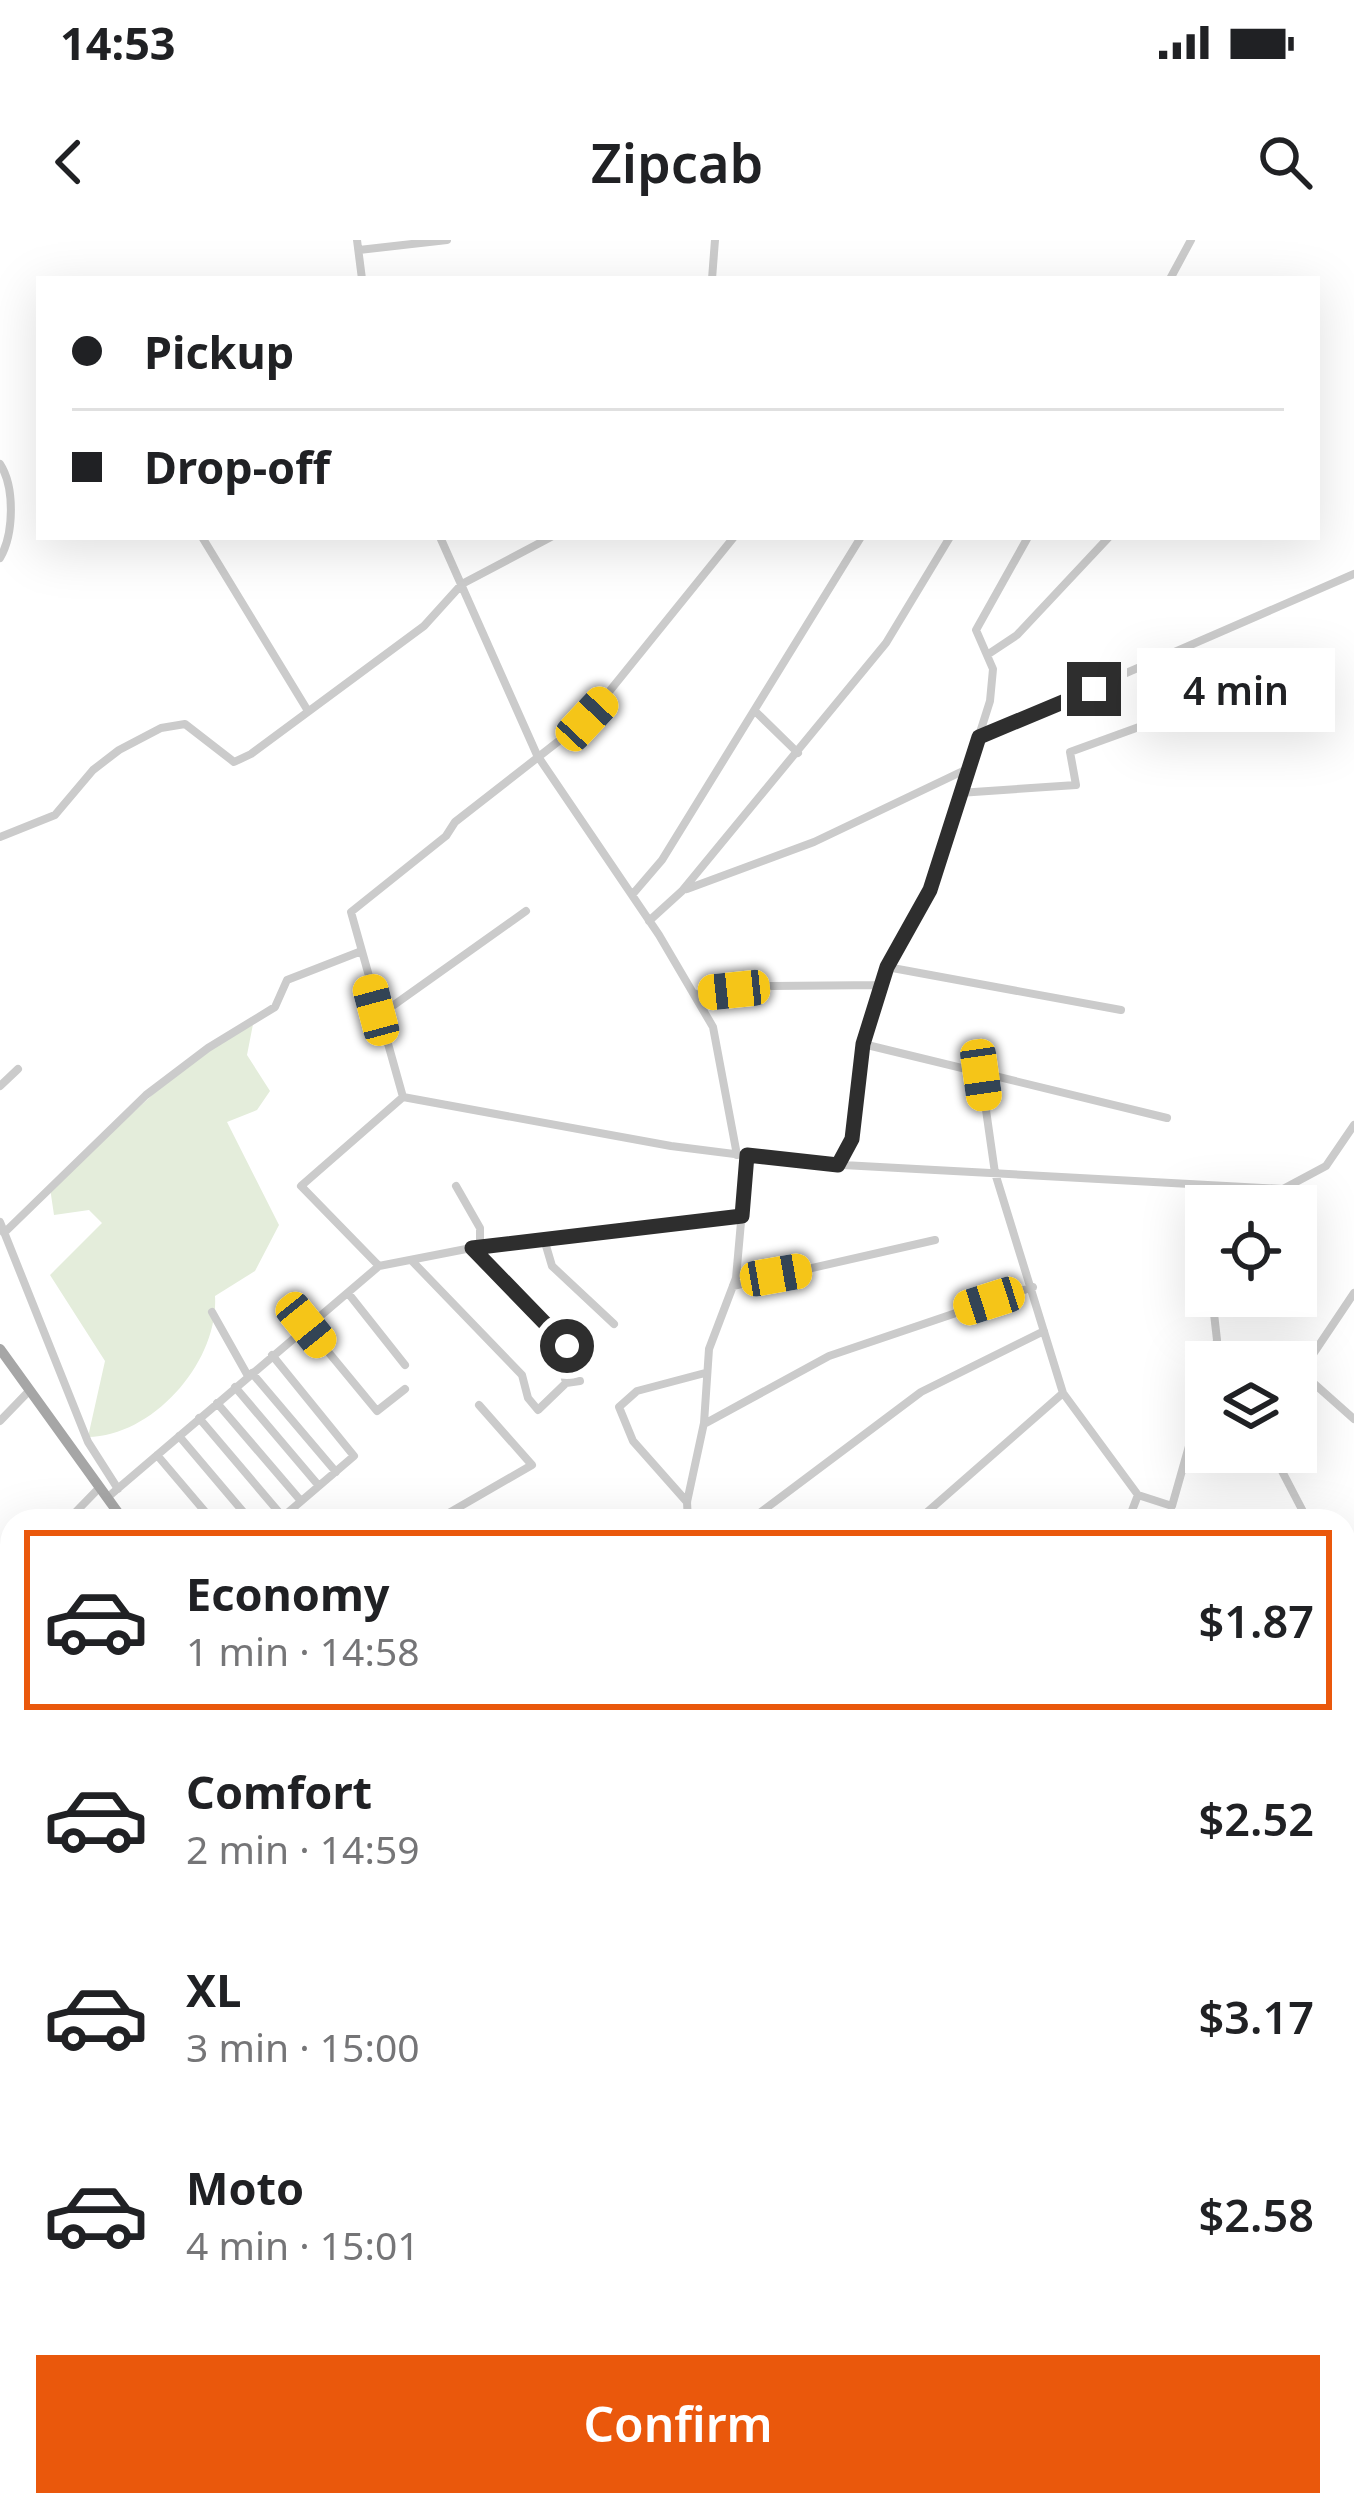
<!DOCTYPE html>
<meta charset="utf-8">
<style>
body{margin:0;font-family:"Noto Sans",sans-serif;background:#f6f6f6;color:#202124;height:100vh;display:flex;flex-direction:column;font-size:45px;white-space:nowrap}
*{box-sizing:border-box;margin:0}
p{font-size:39px;color:#757577}
.icon{flex:none;width:66px;height:66px;fill:none;stroke:currentColor;stroke-width:2;stroke-linecap:round;stroke-linejoin:round}
.map{position:relative;flex:1;overflow:hidden}
.drawer{position:absolute;left:0px;top:1269px;width:1356px;height:1008px;display:flex;flex-direction:column;background:#fff;border-radius:36px 36px 0 0;box-shadow:0 12px 48px #0002}
.drawer>*{flex:none}
.banner{position:absolute;left:36px;top:36px;width:1284px;height:264px;border-radius:0px;box-shadow:0 12px 48px #0002;display:grid;align-content:center;height:264px;padding:0 36px;background:#fff}
.buttons{position:absolute;left:1185px;top:945px;display:grid;gap:24px}
.buttons a{display:grid;place-items:center;width:132px;height:132px;border-radius:0px;background:#fff;box-shadow:0 12px 48px #0002;font-size:60px}
.end{position:absolute;width:54px;height:54px;margin:-27px;border:15px solid #2e2e2e;background:#fff;box-shadow:0 0 0 6px #fff}
.from{border-radius:50%}
.bubble{position:absolute;height:84px;border-radius:0px;background:#fff;box-shadow:0 12px 48px #0002;font-size:39px;font-weight:600;line-height:84px;text-align:center}
.car{position:absolute;width:36px;height:72px;margin:-36px -18px;border-radius:15px;box-shadow:0 0 9px 3px #0007;background:linear-gradient(#f5c518 24%,#345 0 40%,#f5c518 0 76%,#345 0 86%,#f5c518 0)}
.banner b{display:flex;align-items:center;gap:42px;height:114px;font-size:45px}
.banner b+b{border-top:3px solid #e0e0e0}
.banner i{width:30px;height:30px;background:#202124}
ul{padding:21px 0 0;list-style:none}
li{display:flex;align-items:center;gap:36px;height:180px;margin:0 24px 18px;padding:0 12px;border:6px solid transparent;border-radius:0px}
li div{flex:1}
li b{display:block;font-size:45px}
li em{font-style:normal;font-weight:600}
li.selected{border-color:#ea580c}
li>.icon{width:108px;height:108px;stroke-width:1.5}
.button{display:flex;gap:24px;margin-top:auto;padding:24px 36px}
.button a{flex:1;height:138px;border-radius:0px;background:#ea580c;color:#fff;font-size:48px;font-weight:600;line-height:138px;text-align:center}
.status{display:flex;justify-content:space-between;align-items:center;height:84px;padding:0 60px;background:#fff;direction:ltr}
.status svg{height:33px;fill:currentColor}
header{display:flex;justify-content:space-between;align-items:center;height:156px;padding:0 36px;background:#fff;font-size:54px;font-weight:600}
.map>svg:first-child{display:block}
</style>
<div class="status"><b>14:53</b><svg viewBox="0 0 49 12"><path d="M0 12V9h3v3zM5 12V6h3v6zM10 12V3h3v9zM15 12V0h3v12zM26 1h20v11H26zM47 4h2v5h-2z"/></svg></div>
<header><svg class="icon" aria-label="back" viewBox="0 0 24 24"><path d="M15 5l-7 7 7 7"/></svg>Zipcab<svg class="icon" aria-label="search" viewBox="0 0 24 24"><circle cx="10" cy="10" r="6"/><path d="M15 15l6 6"/></svg></header>
<div class="map">
<svg width="1354" height="2277" viewBox="0 0 1354 2277">
<rect width="100%" height="100%" fill="#fff"/>
<path fill="#e4eddb" d="M254,779L247,815L270,851L257,870L227,882L279,985L255,1031L215,1056C219,1121 154,1196 88,1197L105,1121L50,1035L102,983L89,970L54,975L50,948L182,828Z"/>
<g fill="none" stroke-linecap="round" stroke-linejoin="round">
<path stroke="#c5ddee" stroke-width="9" d="M0,2113L12,2120
M12,2134V2143
M87,2265L104,2277"/>
<path stroke="#cbcbcb" stroke-width="8" d="M357,0L362,39
M359,10L447,0
M712,39L715,0
M1170,39L1191,0
M0,224C15,247 14,294 0,318
M202,297L308,471
M440,297L537,515L659,695L713,787L737,915
M987,415L1017,395L1109,297
M756,472L798,513
M979,497L1354,334
M959,553L1076,545L1070,512L1277,437
M0,597L55,575L93,530L119,510L161,488L185,484L234,522L251,514L424,386L462,344L551,297
M687,649L814,602L965,530
M632,655L662,620L861,297
M649,681L682,651L886,403L950,297
M887,727L1121,770
M696,754L771,746L883,745
M377,777L526,671
M863,804L1167,878
M981,835L995,933L1063,1153L1138,1255L1172,1266L1206,1146
M0,846L18,829
M403,857L351,672L446,596L455,582L587,479L734,297
M839,924L852,900L863,804L887,727L930,650L990,461L993,429L976,390L1028,297
M456,946L480,988V1007
M1266,966L1282,950
M0,982L88,1202L118,1249
M4,993L146,855L208,808L275,767L287,740L359,712
M544,999L552,1026L614,1084
M472,1008L567,1106L561,1121L566,1143
M413,1022L522,1135L528,1158L538,1170L566,1143L580,1141
M379,1026L301,946L403,857L671,906L806,923L1283,949L1326,926L1354,885
M733,1046L935,1000
M348,1053L405,1125
M1354,1053L1301,1132L1354,1179
M1212,1056L1217,1100L1213,1122
M212,1072L248,1136
M306,1085L377,1171L405,1149
M272,1115L354,1216L278,1281
M252,1133L336,1232
M235,1147L319,1246
M217,1163L301,1261
M199,1178L283,1277
M0,1181L29,1151
M706,1183L829,1116L1033,1047
M179,1196L251,1281
M1272,1212L1308,1281
M157,1215L213,1281
M108,1257L379,1026L497,1003L742,976
M687,1262L633,1201L619,1167L637,1151L705,1133
M67,1281L100,1247
M435,1281L532,1225L479,1165
M688,1281L687,1262L704,1183L709,1109L736,1038L747,915
M749,1281L921,1152L1044,1091
M917,1281L1063,1153
M1128,1281L1138,1255
M1344,1344L1354,1361
M0,1349L12,1337
M0,1517L12,1505
M1344,1703L1354,1697
M0,1784L12,1777
M1344,1934L1354,1928
M0,2041L12,2031
M1344,2212L1354,2230
M753,2265L763,2277
M829,2265L841,2277
M907,2265L926,2277
M1152,2265L1158,2277
M1215,2265L1221,2277
M272,2277L285,2265
M636,2277L650,2265
M792,2277L799,2265
M896,2277L903,2265
M946,2277L953,2265
M1019,2277L1040,2265
M1250,2277L1271,2265"/>
<path stroke="#a6a6a6" stroke-width="10" d="M0,1109L124,1281
M727,2265L737,2277"/>
<defs>
<path id="rail" d="M1344,1728L1354,1721
M1085,2265L1091,2277"/>
</defs>
<use href="#rail" stroke="#838383" stroke-width="8"/>
<use href="#rail" stroke="#fff" stroke-width="3" stroke-dasharray="9" stroke-linecap="butt"/>
</g>
<g fill="none" stroke-linecap="round" stroke-linejoin="round">
<path stroke="#2e2e2e" stroke-width="15" d="M567,1106L472,1008L742,976L747,915L838,925L852,899L863,804L887,727L930,650L979,497L1094,449"/>
</g>
</svg>
<div class="buttons">
<a><svg class="icon" aria-label="locate" viewBox="0 0 24 24"><circle cx="12" cy="12" r="6"/><path d="M12 2v4M12 18v4M2 12h4M18 12h4"/></svg></a>
<a><svg class="icon" aria-label="layers" viewBox="0 0 24 24"><path d="M12 4l9 5-9 5-9-5zM3 14l9 5 9-5"/></svg></a>
</div>
<i class="end from" style="left:567px;top:1106px"></i>
<i class="end" style="left:1094px;top:449px"></i>
<div class="bubble" style="left:1137px;top:408px;width:198px">4 min</div>
<i class="car" style="left:587px;top:479px;rotate:43deg"></i>
<i class="car" style="left:734px;top:750px;rotate:264deg"></i>
<i class="car" style="left:376px;top:770px;rotate:345deg"></i>
<i class="car" style="left:981px;top:835px;rotate:172deg"></i>
<i class="car" style="left:776px;top:1035px;rotate:80deg"></i>
<i class="car" style="left:989px;top:1061px;rotate:252deg"></i>
<i class="car" style="left:306px;top:1085px;rotate:141deg"></i>
<div class="banner">
<b><i class="from"></i>Pickup</b>
<b><i></i>Drop-off</b>
</div>
<section class="drawer">
<ul>
<li class="selected"><svg class="icon" aria-label="car" viewBox="0 0 24 24"><path d="M5 17H2v-5l4-1 3-4h7l3 4 3 1v5h-3M9 17h6M6 11h13"/><circle cx="7" cy="17" r="2"/><circle cx="17" cy="17" r="2"/></svg><div><b>Economy</b><p>1 min · 14:58</p></div><em>$1.87</em></li>
<li><svg class="icon" aria-label="car" viewBox="0 0 24 24"><path d="M5 17H2v-5l4-1 3-4h7l3 4 3 1v5h-3M9 17h6M6 11h13"/><circle cx="7" cy="17" r="2"/><circle cx="17" cy="17" r="2"/></svg><div><b>Comfort</b><p>2 min · 14:59</p></div><em>$2.52</em></li>
<li><svg class="icon" aria-label="car" viewBox="0 0 24 24"><path d="M5 17H2v-5l4-1 3-4h7l3 4 3 1v5h-3M9 17h6M6 11h13"/><circle cx="7" cy="17" r="2"/><circle cx="17" cy="17" r="2"/></svg><div><b>XL</b><p>3 min · 15:00</p></div><em>$3.17</em></li>
<li><svg class="icon" aria-label="car" viewBox="0 0 24 24"><path d="M5 17H2v-5l4-1 3-4h7l3 4 3 1v5h-3M9 17h6M6 11h13"/><circle cx="7" cy="17" r="2"/><circle cx="17" cy="17" r="2"/></svg><div><b>Moto</b><p>4 min · 15:01</p></div><em>$2.58</em></li>
</ul>
<div class="button"><a>Confirm</a></div>
</section>
</div>
